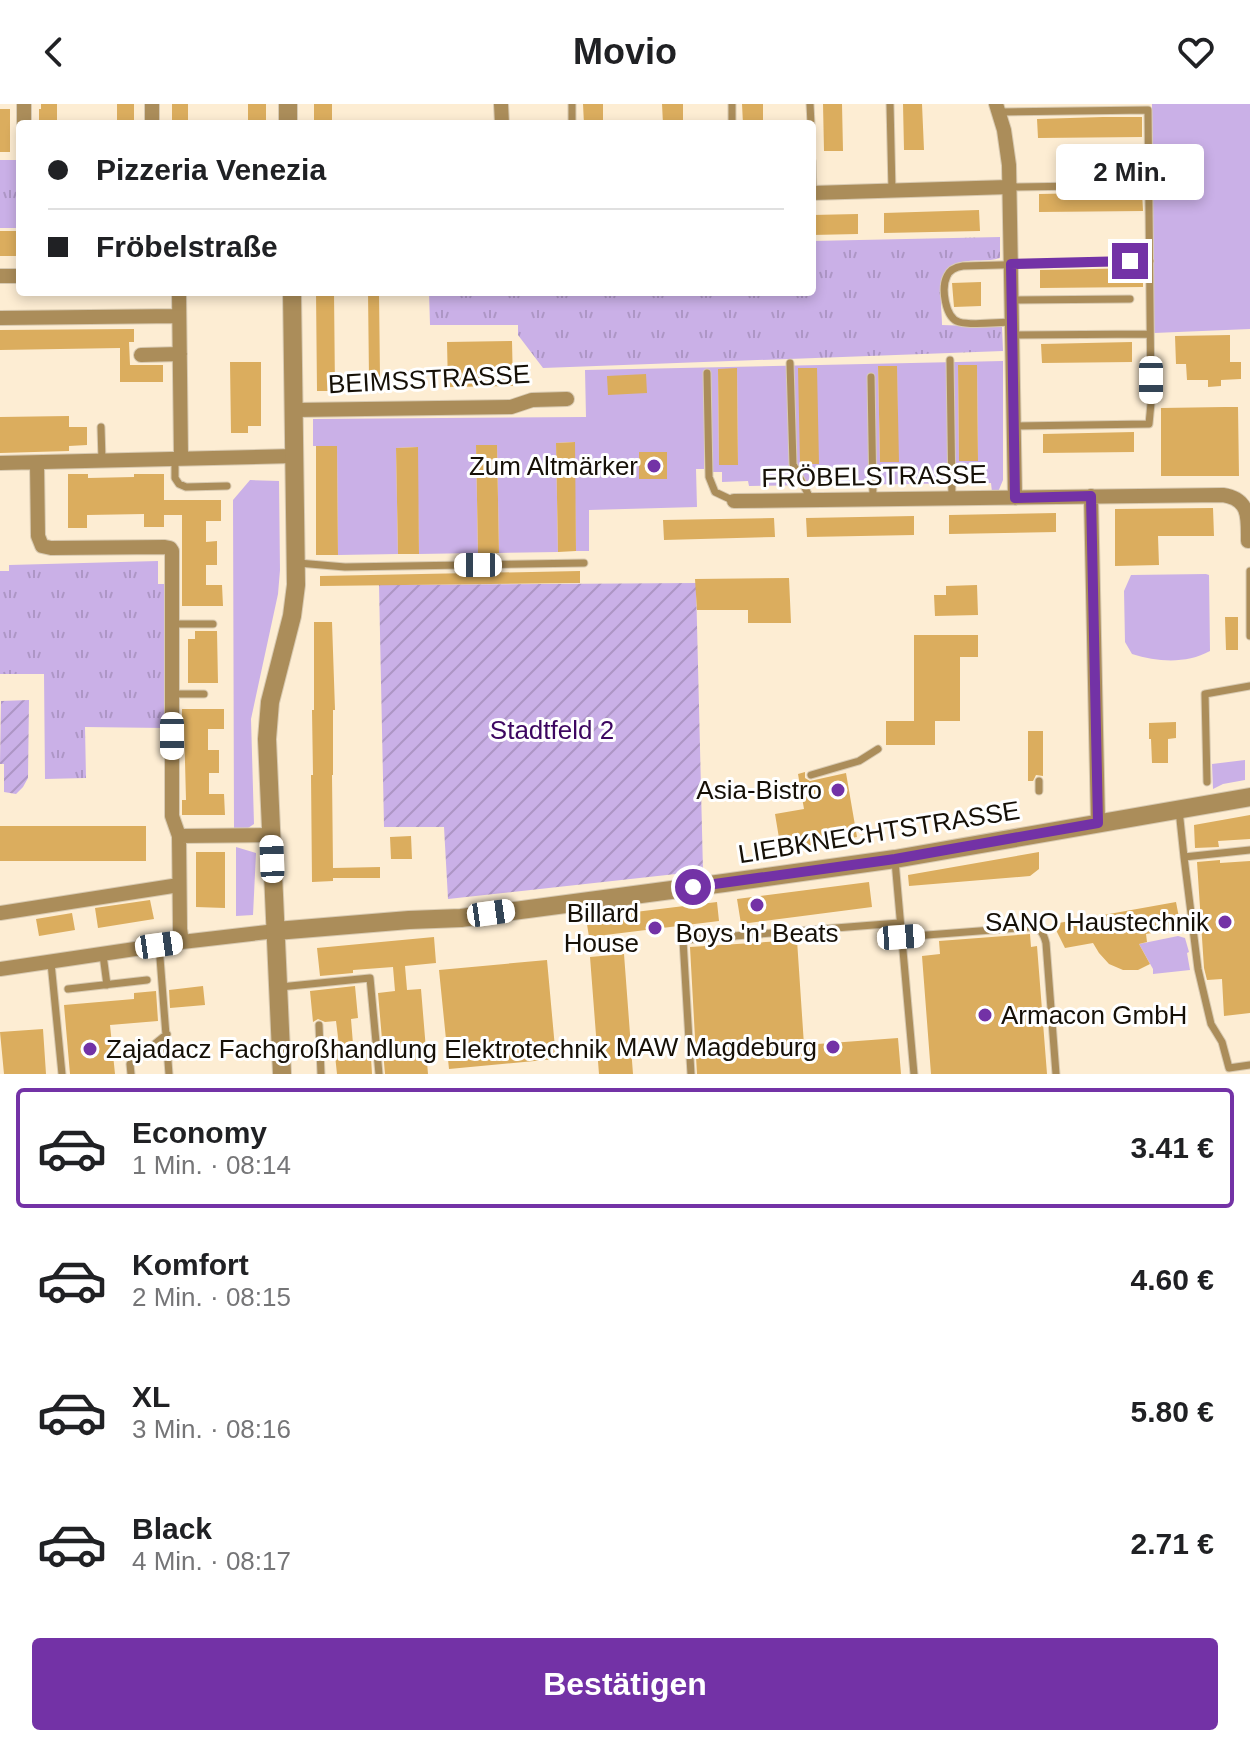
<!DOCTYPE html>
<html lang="de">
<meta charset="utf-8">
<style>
body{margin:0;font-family:Arial,sans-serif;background:#f6f6f6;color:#202124;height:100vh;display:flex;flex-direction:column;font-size:30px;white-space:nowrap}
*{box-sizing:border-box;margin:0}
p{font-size:26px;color:#757577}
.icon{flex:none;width:44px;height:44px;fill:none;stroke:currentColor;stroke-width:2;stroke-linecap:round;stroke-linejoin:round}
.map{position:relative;height:970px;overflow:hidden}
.side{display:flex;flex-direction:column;background:#fff;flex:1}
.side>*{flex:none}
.hud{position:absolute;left:16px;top:16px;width:800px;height:176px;border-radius:8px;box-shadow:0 4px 12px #0003;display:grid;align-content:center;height:176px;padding:0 32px;background:#fff}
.end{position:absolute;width:36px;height:36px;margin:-18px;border:10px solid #7332a6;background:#fff;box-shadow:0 0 0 4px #fff}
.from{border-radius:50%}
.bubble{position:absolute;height:56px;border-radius:8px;background:#fff;box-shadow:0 4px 12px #0003;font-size:26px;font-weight:700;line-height:56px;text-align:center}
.car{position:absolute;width:24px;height:48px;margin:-24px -12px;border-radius:10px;box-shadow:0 0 6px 2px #0007;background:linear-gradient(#fff 24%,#345 0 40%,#fff 0 76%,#345 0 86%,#fff 0)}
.hud b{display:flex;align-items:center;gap:28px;height:76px;font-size:30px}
.hud b+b{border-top:2px solid #e0e0e0}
.hud i{width:20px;height:20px;background:#202124}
ul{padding:14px 0 0;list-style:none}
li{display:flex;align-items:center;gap:24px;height:120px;margin:0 16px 12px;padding:0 16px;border:4px solid transparent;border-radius:8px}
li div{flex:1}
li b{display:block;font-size:30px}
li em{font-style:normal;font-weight:700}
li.on{border-color:#7332a6}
li>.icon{width:72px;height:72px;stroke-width:1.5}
.cta{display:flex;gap:16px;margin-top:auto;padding:16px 32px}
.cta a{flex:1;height:92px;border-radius:8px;background:#7332a6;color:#fff;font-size:32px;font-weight:700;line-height:92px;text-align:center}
header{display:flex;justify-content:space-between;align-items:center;height:104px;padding:0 32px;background:#fff;font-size:36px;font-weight:700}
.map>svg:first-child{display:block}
</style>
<header><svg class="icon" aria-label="back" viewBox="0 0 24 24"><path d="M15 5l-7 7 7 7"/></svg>Movio<svg class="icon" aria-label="heart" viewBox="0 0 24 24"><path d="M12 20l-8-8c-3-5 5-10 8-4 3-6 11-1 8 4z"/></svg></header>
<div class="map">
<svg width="1250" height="970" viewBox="0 0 1250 970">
<defs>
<pattern id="park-tufts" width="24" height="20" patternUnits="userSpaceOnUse" patternTransform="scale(2)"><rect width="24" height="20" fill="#cab0e7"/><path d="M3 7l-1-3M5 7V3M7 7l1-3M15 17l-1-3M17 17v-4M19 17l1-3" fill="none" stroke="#ad96c5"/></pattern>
<pattern id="garden-furrows" width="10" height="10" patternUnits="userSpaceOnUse" patternTransform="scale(2)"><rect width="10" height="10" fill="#cab0e7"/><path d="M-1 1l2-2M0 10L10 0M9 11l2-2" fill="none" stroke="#ad96c5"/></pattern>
</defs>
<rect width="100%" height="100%" fill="#fdedd3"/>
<path fill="#cab0e7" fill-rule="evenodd" d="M1152,0H1250V225L1154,229Z
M1003,257V376L998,388H992L991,379L749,382L748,377L722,378V368H713L712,344L704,343V365H696L697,403L589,406V447H576L574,338L556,339L558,448L499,449L497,341L476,342L478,449L419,450L417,343L396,344L398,450L338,451L337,342H313V315L586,313L585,266ZM977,261L978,357H959L958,262ZM878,262H897L898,358H880ZM718,265H737L738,361H719ZM667,348V374L639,375V349Z
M250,376L279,377L280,466L278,490L251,615L254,720L248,724H234L233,396Z
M1206,470L1209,471L1210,547C1186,560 1158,558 1132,550L1125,538L1124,487L1131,471Z
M1245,656V676L1223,680L1213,685L1212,660Z
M236,743L256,749L253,811L236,812Z
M1178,832L1185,834L1189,848L1187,849L1190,866L1153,870V865L1139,840Z"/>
<path fill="url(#park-tufts)" d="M0,56H20V124H0Z
M1000,133V154C987,158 974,155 961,158C934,162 942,202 942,221L1002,223L1003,247L543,264L518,231V221H430L429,188H812V137Z
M158,457V480H166L164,624L85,623L86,674L45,675L44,570H0V467H9V461Z"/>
<path fill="url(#garden-furrows)" d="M696,479L703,767L448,795L444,723H384L379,481Z
M29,596L28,674L23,683L16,690L4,688V660H0L1,597Z"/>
<path fill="#dbad5e" d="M41,0H57V20H39V5H41Z
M117,0H134V20L117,19Z
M172,0H188V19L172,20Z
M248,0H266V20H248Z
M314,0H332V20H314Z
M583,0H603V20H584Z
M662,0H683V20H663Z
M742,0H763V20H743Z
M823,0H842L843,47H824Z
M903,0H922L924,46H904Z
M0,5H10V48H0Z
M1103,13H1142V33L1038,34L1037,15Z
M1142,88L1143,107L1039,108V90Z
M979,106L980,127L884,129V109Z
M858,110V130L812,131V111Z
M0,127H20V152H0Z
M1143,164V183L1040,184V166Z
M981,178V202L954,203L952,179Z
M316,188H334L335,287H317Z
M368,188H379L380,274H382V286H367V275L369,274Z
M134,225V238H129L130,261H163V278H120V244L0,246V226Z
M1230,231V258H1241V275L1221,276V282L1208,283V276H1187L1186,260H1176L1175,232Z
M512,237L513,282L448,283L447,238Z
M1132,238V258L1042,259L1041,240Z
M230,258H261V322H248V329H231Z
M958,261H977L978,357H959Z
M878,262H897L899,358H880Z
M737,264L738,361H719L718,265Z
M798,264H817L819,360H800Z
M646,270L647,289L608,291L607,272Z
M1225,303H1238L1239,372H1161V304Z
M69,312V323H87V341L69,342V347L0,349V313Z
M1134,328V348L1043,349V330Z
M575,338L576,447L558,448L556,339Z
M476,341H497L499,449H478Z
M316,342H337L338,451H316Z
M418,343L419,450H398L396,344Z
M639,348H667V375H639Z
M68,370H88V374L134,373V370H164V396H221V417H206V438L217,437V461H206V481H222L223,502H182V411H164V423H144V410L87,411V424H68Z
M1213,404L1214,432H1158L1159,461L1115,462V405Z
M1056,409V428L949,430V411Z
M914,412V431L807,433L806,414Z
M774,414L775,433L664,436L663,416Z
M580,467V479L320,482V472Z
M789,474L791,519H748V506H697L695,475Z
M977,481L978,511L935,512L934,491H946V482Z
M1225,513H1238V546H1226Z
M314,518H332L335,606H333V671H332L333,764L380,763V774H333V777L312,778L311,671H313L312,606H314Z
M195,527H217L218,579H188V535H195Z
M914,531H978V553H960V617H935V641H886V617H914Z
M182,605H224V625H208V646H219V669H209V690H224L225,711H182V696H186L184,620H182Z
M1176,618V634L1168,635V659H1152L1151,635H1149V619Z
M1028,627H1043V672L1036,671L1033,677H1028Z
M805,668V674L810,677L846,669L857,733L781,746L775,710L804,705L798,670Z
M1250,711V735L1218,737L1219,743L1195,744L1194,721Z
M0,722H146V757H0Z
M411,732L412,755H391L390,733Z
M196,748H225V804L196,803Z
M1039,748V765L1030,772L909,782L908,771Z
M1220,756V759L1250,757V909L1224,912L1222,875L1207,876L1204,864L1197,758Z
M869,778L872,803L741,820L737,795Z
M150,796L154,815L98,824L95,804Z
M717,798L719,817L589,833L586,814Z
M1176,798L1181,824L1146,830L1147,838L1139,840L1150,860L1138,866H1123L1109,860L1099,849L1093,839L1065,844L1053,820Z
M72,809L75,826L39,832L36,815Z
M1030,830L1031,843L1037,842L1047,970H931L922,852L940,850L939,837Z
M434,833L436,859L405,862L407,886L421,885L428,970H385L378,889L395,887L393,863L353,866V869L320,872L317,844Z
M797,836L804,941L898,934L901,970H697L690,843Z
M624,850L633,970H599L590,853Z
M547,856L556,955L449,965L439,866Z
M203,882L205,901L170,904L169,886Z
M355,882L358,914L351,915L353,940L370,938L372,970H337L334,942L339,941L336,917L325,918L318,915L313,918L310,887Z
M156,887L158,917L110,921L115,970H70L64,901L134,895V889Z
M43,925L46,970H4L0,928Z"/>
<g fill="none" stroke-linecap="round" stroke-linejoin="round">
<defs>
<path id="service" d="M572,0V20
M732,0V20
M810,0L811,20
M890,0L892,86
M1000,8L1148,6L1151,299L1149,320L1014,322
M812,57L813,89
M1009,83L1149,81
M1012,196L1130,195
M1012,218C998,218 972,222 959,218C945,214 941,184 947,172C950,165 956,163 963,162L1150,157
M1012,231L1150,230
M950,256L952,394
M790,259L793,360L811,396
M707,269L709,373L715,388L734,397
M871,273L873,395
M101,323L102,356
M175,354V374L179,380L186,383L227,382
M298,459L345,463L584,459
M172,520H213
M1250,532V467
M172,590H204
M811,671L859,657L878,645
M1039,677V687
M1207,678L1205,590L1250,582
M1179,706L1184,753L1250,746
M1184,753L1198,865L1211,920L1222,938L1229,964L1250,961
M895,757L914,970
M901,833L1032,823C1041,824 1044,831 1046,839L1056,970
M159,841L169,970
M103,851L107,881
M51,859L62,970
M280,883L370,874L379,970
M68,885L147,876
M319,921L321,970
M131,970L130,960L167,930
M691,970L683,836L899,819"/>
<path id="minor" d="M152,0V20
M501,0L502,20
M996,0L1004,26L1009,61L1015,394
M24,20V0
M812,89L1009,83
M0,172H20
M179,188L181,354
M0,214L179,212
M141,251L180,250
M294,306L511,303L532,296L567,295
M0,359L294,352
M37,359L38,432L42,442L51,444L165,443L170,444L172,447V712L179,732L180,825L182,838
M1091,392L1098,719
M734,397L1223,391C1250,395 1248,414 1248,437
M179,732L271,731
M0,809L179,781
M0,865L182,838L276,827"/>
<path id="tertiary" d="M288,0V20
M276,827L409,816L461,814L724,779L895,755L1250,693
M282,970L267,635L270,598L292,512L296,481L292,188"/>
</defs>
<use href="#service" stroke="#d8cab2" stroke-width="9"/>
<use href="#minor" stroke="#d8cab2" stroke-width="16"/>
<use href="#tertiary" stroke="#d8cab2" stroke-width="20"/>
<use href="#service" stroke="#ab8d5a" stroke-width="7"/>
<use href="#minor" stroke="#ab8d5a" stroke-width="14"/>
<use href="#tertiary" stroke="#ab8d5a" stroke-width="18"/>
</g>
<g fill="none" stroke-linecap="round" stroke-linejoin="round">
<path stroke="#7332a6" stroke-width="10" d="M693,783L895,755L1098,719L1091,392L1015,394L1011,160L1130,157"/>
</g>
<g fill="#7332a6" stroke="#fff" stroke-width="3">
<circle cx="654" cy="362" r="8"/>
<circle cx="838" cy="686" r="8"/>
<circle cx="757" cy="801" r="8"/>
<circle cx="1225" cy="818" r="8"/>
<circle cx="655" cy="824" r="8"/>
<circle cx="985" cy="911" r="8"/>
<circle cx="833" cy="943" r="8"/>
<circle cx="90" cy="945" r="8"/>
</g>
<g text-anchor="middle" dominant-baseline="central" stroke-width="6" stroke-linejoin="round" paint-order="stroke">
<g font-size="26" fill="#161007" stroke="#fff">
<text transform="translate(429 275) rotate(-3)">BEIMSSTRASSE</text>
<text transform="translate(874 372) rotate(-1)">FRÖBELSTRASSE</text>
<text transform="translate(879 728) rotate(-9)">LIEBKNECHTSTRASSE</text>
</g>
<g font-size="26" fill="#161007" stroke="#fff" text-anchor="end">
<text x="638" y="362">Zum Altmärker</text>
<text x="822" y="686">Asia-Bistro</text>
<text x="639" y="809">Billard<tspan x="639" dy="30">House</tspan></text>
<text x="1209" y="818">SANO Haustechnik</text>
<text x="757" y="829" text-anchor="middle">Boys 'n' Beats</text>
<text x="1001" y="911" text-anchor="start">Armacon GmbH</text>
<text x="817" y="943">MAW Magdeburg</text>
<text x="106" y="945" text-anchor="start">Zajadacz Fachgroßhandlung Elektrotechnik</text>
</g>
<g font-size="26" fill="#3d0660" stroke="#fff">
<text x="552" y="626">Stadtfeld 2</text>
</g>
</g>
</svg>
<i class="end from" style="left:693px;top:783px"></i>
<i class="end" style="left:1130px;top:157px"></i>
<div class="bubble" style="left:1056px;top:40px;width:148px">2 Min.</div>
<i class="car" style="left:1151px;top:276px;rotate:180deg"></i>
<i class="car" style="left:478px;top:461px;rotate:270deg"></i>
<i class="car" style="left:172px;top:632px;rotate:180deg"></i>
<i class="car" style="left:272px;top:755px;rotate:358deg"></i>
<i class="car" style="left:491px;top:809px;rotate:82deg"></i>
<i class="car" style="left:901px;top:833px;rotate:86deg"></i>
<i class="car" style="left:159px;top:841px;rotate:82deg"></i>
<div class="hud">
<b><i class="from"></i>Pizzeria Venezia</b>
<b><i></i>Fröbelstraße</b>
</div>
</div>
<section class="side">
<ul>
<li class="on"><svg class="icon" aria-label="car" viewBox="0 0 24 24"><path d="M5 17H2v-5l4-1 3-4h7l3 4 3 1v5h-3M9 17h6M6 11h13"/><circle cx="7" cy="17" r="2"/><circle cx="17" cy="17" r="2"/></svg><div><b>Economy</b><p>1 Min. · 08:14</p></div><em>3.41 €</em></li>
<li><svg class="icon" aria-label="car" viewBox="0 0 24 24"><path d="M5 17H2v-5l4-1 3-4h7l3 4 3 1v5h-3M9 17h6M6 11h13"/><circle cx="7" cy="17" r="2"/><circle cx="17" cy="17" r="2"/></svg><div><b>Komfort</b><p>2 Min. · 08:15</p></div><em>4.60 €</em></li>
<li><svg class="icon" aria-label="car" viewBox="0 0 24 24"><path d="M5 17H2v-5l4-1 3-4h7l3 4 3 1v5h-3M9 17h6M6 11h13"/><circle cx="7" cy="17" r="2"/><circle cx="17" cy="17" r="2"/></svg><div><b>XL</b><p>3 Min. · 08:16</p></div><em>5.80 €</em></li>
<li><svg class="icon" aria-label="car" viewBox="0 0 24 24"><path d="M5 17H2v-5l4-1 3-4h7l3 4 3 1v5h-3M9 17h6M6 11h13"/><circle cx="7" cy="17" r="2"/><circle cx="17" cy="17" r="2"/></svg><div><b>Black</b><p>4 Min. · 08:17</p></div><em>2.71 €</em></li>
</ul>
<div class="cta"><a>Bestätigen</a></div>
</section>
